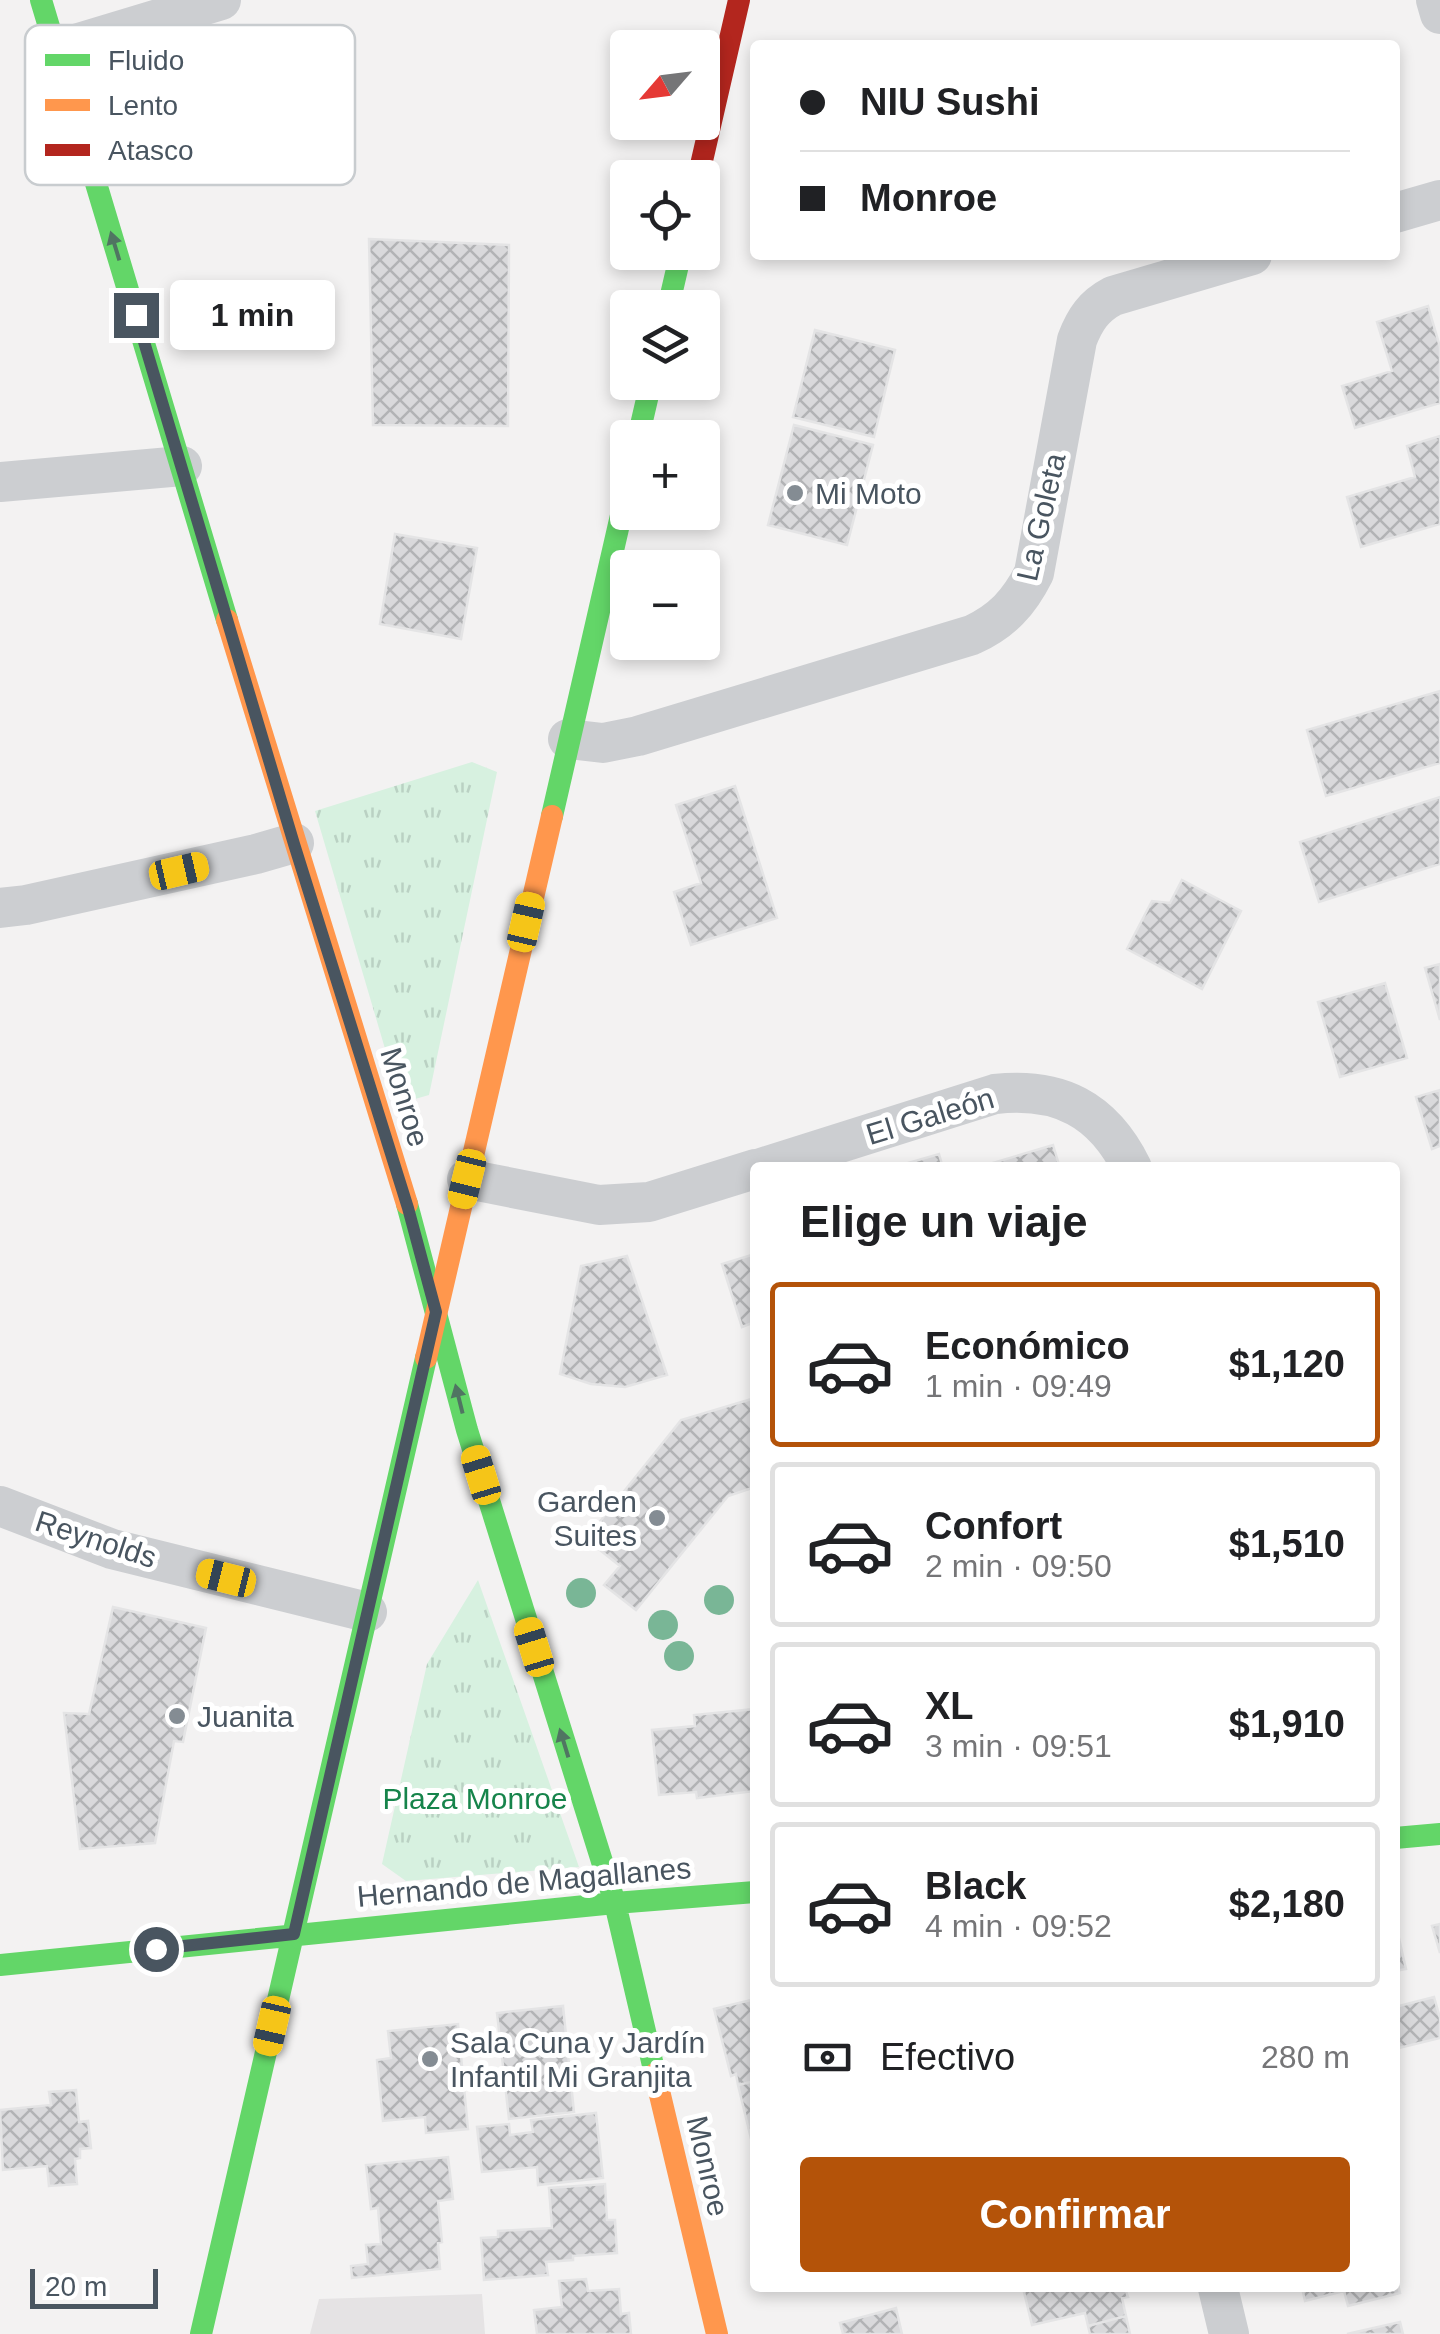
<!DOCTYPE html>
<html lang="es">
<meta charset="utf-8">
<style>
body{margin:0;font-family:Arial,sans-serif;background:#f6f6f6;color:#202124;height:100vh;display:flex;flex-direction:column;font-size:38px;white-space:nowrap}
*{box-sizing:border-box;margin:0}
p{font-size:32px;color:#757577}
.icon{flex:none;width:55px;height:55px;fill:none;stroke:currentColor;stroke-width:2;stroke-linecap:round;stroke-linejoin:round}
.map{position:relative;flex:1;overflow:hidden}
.side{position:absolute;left:750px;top:1162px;width:650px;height:1130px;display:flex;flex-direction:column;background:#fff;border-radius:10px;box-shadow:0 5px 15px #0003}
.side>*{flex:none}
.guide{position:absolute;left:750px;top:40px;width:650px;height:220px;border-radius:10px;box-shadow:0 5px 15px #0003;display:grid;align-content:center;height:220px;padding:0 50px;background:#fff}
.needle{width:65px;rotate:242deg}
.buttons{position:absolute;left:610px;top:30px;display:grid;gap:20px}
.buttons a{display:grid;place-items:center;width:110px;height:110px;border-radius:10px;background:#fff;box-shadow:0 5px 15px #0003;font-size:50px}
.scale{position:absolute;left:30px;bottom:25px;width:128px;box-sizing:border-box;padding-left:10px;border:5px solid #495560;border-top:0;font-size:28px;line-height:35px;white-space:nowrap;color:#495560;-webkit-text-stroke:8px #fff;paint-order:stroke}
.end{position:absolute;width:45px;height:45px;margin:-22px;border:12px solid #495560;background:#fff;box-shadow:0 0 0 5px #fff}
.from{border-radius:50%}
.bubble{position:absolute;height:70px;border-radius:10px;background:#fff;box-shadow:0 5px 15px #0003;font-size:32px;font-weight:700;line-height:70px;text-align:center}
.car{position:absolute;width:30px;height:60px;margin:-30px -15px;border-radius:12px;box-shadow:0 0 8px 2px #0007;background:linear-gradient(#f5c518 24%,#345 0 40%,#f5c518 0 76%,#345 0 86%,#f5c518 0)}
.guide b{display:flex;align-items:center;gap:35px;height:95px;font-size:38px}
.guide b+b{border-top:2px solid #e0e0e0}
.guide i{width:25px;height:25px;background:#202124}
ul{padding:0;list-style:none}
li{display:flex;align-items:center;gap:30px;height:165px;margin:0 20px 15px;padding:0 30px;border:5px solid #e0e0e0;border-radius:10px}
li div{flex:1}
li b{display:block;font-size:38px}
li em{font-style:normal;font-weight:700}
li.on{border-color:#b45309}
li>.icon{width:90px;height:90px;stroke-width:1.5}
h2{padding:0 50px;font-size:45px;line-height:120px}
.pay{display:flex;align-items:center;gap:25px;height:110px;padding:0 50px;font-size:38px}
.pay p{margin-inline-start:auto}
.action{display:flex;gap:20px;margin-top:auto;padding:20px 50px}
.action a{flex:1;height:115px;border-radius:10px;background:#b45309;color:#fff;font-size:40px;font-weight:700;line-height:115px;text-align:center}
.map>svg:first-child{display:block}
</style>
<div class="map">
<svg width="1440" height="2334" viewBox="0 0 1440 2334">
<defs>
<pattern id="grass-tufts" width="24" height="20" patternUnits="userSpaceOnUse" patternTransform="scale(2.5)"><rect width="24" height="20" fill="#d7f1e0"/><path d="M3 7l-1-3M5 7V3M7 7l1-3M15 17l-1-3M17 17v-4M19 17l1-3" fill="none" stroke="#bad1c3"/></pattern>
<pattern id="building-cross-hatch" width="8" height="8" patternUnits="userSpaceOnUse" patternTransform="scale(2.5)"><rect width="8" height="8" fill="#d9d9db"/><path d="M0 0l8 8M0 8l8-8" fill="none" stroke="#b2b3b5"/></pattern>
</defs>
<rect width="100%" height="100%" fill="#f3f2f2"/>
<path fill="#e5e3e4" d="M482,2294L485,2334H310L319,2299Z"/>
<path fill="url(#grass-tufts)" d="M472,762L497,772L429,1095L401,1103L315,811Z
M478,1580L579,1867L406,1881L382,1864L427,1664Z"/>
<path fill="url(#building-cross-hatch)" stroke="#e4e4e5" stroke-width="2.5" d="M369,239L509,245L508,426L373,425Z
M1428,306L1440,347V403L1355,428L1342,386L1392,371L1377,322Z
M815,330L895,350L874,437L793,417Z
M794,425L873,445L847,545L768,525Z
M1440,436V524L1361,547L1347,497L1415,477L1407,446Z
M395,534L477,548L461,639L380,624Z
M1440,691V763L1326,796L1307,730Z
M735,786L777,918L691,945L674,892L701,883L676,805Z
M1440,797V864L1319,902L1300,842Z
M1182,880L1241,911L1202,989L1127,949L1152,901L1170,903Z
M1440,964V1020L1425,968Z
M1385,983L1407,1058L1340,1077L1318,1002Z
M1440,1090V1146L1432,1149L1416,1097Z
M1053,1145L1060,1168H976Z
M939,1154L943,1168H891Z
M755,1254V1322L742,1327L722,1264Z
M627,1256L667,1375L625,1387L591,1384L560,1374L581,1266Z
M755,1398V1487L728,1496L636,1610L604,1585L620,1566L586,1539L681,1420Z
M113,1607L206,1628L183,1742L174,1741L155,1843L80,1849L64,1713L89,1714Z
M755,1709V1791L697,1798L696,1792L659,1795L652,1730L695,1726L694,1715Z
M1395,1921L1406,1969L1395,1971Z
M1440,1924V1953L1432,1926Z
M1434,1997L1440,2018V2038L1395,2049V2007Z
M755,1999V2081L738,2085L736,2074L731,2076L714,2009Z
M563,2006L574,2112L509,2119L497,2013Z
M458,2024L468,2129L426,2133L425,2117L383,2121L377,2060L391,2058L388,2031Z
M755,2081V2155L738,2085Z
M76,2090L79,2122L88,2121L91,2148L80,2149V2158L75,2159L77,2184L49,2186L47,2166L3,2170L0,2110L51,2105L49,2092Z
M596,2113L603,2178L538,2185L537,2167L482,2172L477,2127L509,2124L510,2135L533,2132L531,2120Z
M448,2157L453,2199L438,2201L442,2242L438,2243L440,2269L352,2278L351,2266L368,2264L366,2245L381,2244L378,2208L371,2209L366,2165Z
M605,2184L607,2220H615L617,2253L573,2256V2260L546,2262L548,2275L484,2280L481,2238L498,2237V2231L552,2228L549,2188Z
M1395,2272L1400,2293L1348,2306L1344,2291L1305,2301L1302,2288H1395Z
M586,2279L588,2291L619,2289L621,2314L629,2313L631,2334H537L534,2310L562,2307L559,2281Z
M1023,2288H1125L1128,2297L1122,2298L1126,2316L1088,2326L1085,2313L1032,2325Z
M896,2308L902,2334H843L840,2323Z
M1126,2316L1130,2334H1090L1088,2326Z
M1400,2322L1403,2334H1347Z"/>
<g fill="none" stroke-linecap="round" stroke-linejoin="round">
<path stroke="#ccced1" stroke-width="40" d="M1436,0L1440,14
M56,50L221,0
M1395,213L1440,200
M0,482L182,466
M568,739L603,743L638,736L972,635C1002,621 1019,603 1034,573L1077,340C1085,319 1094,306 1113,296L1252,255
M0,908L26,905L256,854L294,843
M761,1168L995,1094C1059,1087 1103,1109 1132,1168
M467,1179L599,1205L649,1202L755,1169
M0,1506L112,1549L367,1612
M1218,2288L1229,2334"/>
<path stroke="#63d668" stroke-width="22" d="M41,0L227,620
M668,308L681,252
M638,438L651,382
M552,816L628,485
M407,1204L467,1430L615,1903L655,2074
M1395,1838L1440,1834
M0,1965L615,1903L755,1892
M201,2334L426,1358"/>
<path stroke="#ff974d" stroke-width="22" d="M227,620L407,1204
M426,1358L552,816
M655,2074L717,2334"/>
<path stroke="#b3261e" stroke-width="22" d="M698,178L739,0"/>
</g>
<g fill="#79b696">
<circle cx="581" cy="1593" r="15"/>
<circle cx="719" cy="1600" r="15"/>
<circle cx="663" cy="1625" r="15"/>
<circle cx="679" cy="1656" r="15"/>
</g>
<defs><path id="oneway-solid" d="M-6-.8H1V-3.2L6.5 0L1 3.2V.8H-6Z" transform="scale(2.5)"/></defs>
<g fill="#507562">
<use href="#oneway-solid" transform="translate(115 246) rotate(-107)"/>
<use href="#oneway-solid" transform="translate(459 1399) rotate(-104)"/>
<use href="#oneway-solid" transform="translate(564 1743) rotate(-107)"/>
</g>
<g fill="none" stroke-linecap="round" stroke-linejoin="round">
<path stroke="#495560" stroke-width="12" d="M136,315L294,844L408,1208L436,1312L294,1934L156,1949"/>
</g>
<g fill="#848c93" stroke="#fff" stroke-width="4">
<circle cx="795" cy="493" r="10"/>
<circle cx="657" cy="1518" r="10"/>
<circle cx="177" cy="1716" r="10"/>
<circle cx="430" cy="2059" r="10"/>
</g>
<g text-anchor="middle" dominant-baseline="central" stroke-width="10" stroke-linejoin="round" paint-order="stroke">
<g font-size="30" fill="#495560" stroke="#fff" text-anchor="start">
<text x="815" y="493">Mi Moto</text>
<text x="637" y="1501" text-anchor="end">Garden<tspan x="637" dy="34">Suites</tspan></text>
<text x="197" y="1716">Juanita</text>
<text x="450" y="2042">Sala Cuna y Jardín<tspan x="450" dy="34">Infantil Mi Granjita</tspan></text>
</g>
<g font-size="30" fill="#495560" stroke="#fff">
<text transform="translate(1041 517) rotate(-77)">La Goleta</text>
<text transform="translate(405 1097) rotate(73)">Monroe</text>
<text transform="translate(930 1116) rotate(-17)">El Galeón</text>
<text transform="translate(96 1539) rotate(18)">Reynolds</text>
<text transform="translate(524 1882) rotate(-5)">Hernando de Magallanes</text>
<text transform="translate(708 2166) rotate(77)">Monroe</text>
</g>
<g font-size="30" fill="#16844b" stroke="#fff">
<text x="475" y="1798">Plaza Monroe</text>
</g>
</g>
<rect x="25" y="25" width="330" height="160" rx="15" fill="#fff" stroke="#c8cccf" stroke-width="2.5"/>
<rect x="45" y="54" width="45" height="12" fill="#63d668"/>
<rect x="45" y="99" width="45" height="12" fill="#ff974d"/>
<rect x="45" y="144" width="45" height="12" fill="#b3261e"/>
<g font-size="28" fill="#495560">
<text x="108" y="70">Fluido</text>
<text x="108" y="115">Lento</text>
<text x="108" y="160">Atasco</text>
</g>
</svg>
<div class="buttons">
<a><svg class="needle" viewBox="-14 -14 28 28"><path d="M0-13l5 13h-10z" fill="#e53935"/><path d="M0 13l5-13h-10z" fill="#757577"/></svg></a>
<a><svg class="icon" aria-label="locate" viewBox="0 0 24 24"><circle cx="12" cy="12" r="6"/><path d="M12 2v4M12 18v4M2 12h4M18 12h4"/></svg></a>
<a><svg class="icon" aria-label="layers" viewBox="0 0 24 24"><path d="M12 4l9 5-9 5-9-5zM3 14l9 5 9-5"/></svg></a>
<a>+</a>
<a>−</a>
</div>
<div class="scale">20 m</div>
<i class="end from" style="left:156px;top:1949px"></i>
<i class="end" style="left:136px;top:315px"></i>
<div class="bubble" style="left:170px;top:280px;width:165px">1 min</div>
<i class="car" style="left:179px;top:871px;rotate:77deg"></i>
<i class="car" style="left:526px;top:922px;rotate:13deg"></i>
<i class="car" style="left:467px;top:1179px;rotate:194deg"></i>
<i class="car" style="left:481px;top:1475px;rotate:343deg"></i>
<i class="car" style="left:226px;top:1578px;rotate:284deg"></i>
<i class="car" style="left:534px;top:1647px;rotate:343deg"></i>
<i class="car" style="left:272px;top:2026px;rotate:193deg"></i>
<div class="guide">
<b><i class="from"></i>NIU Sushi</b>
<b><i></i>Monroe</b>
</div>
<section class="side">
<h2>Elige un viaje</h2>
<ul>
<li class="on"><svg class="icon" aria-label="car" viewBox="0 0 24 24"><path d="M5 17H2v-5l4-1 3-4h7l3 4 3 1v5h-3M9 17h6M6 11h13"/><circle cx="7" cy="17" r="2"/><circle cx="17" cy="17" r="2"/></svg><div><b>Económico</b><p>1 min · 09:49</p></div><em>$1,120</em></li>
<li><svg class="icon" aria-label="car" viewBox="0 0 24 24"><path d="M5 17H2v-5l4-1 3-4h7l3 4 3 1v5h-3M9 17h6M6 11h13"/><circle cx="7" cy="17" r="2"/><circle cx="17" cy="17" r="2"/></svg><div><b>Confort</b><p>2 min · 09:50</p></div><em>$1,510</em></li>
<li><svg class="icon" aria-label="car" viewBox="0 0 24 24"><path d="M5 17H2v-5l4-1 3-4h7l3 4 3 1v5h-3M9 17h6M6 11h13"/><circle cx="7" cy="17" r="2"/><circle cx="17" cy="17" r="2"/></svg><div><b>XL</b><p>3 min · 09:51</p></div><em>$1,910</em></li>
<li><svg class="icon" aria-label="car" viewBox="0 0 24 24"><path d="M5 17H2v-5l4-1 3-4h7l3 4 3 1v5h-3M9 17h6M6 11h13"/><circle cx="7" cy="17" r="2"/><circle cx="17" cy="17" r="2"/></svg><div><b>Black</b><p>4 min · 09:52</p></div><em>$2,180</em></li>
</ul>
<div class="pay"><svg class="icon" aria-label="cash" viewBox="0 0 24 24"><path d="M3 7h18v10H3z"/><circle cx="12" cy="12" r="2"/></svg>Efectivo<p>280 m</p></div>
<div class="action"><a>Confirmar</a></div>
</section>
</div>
